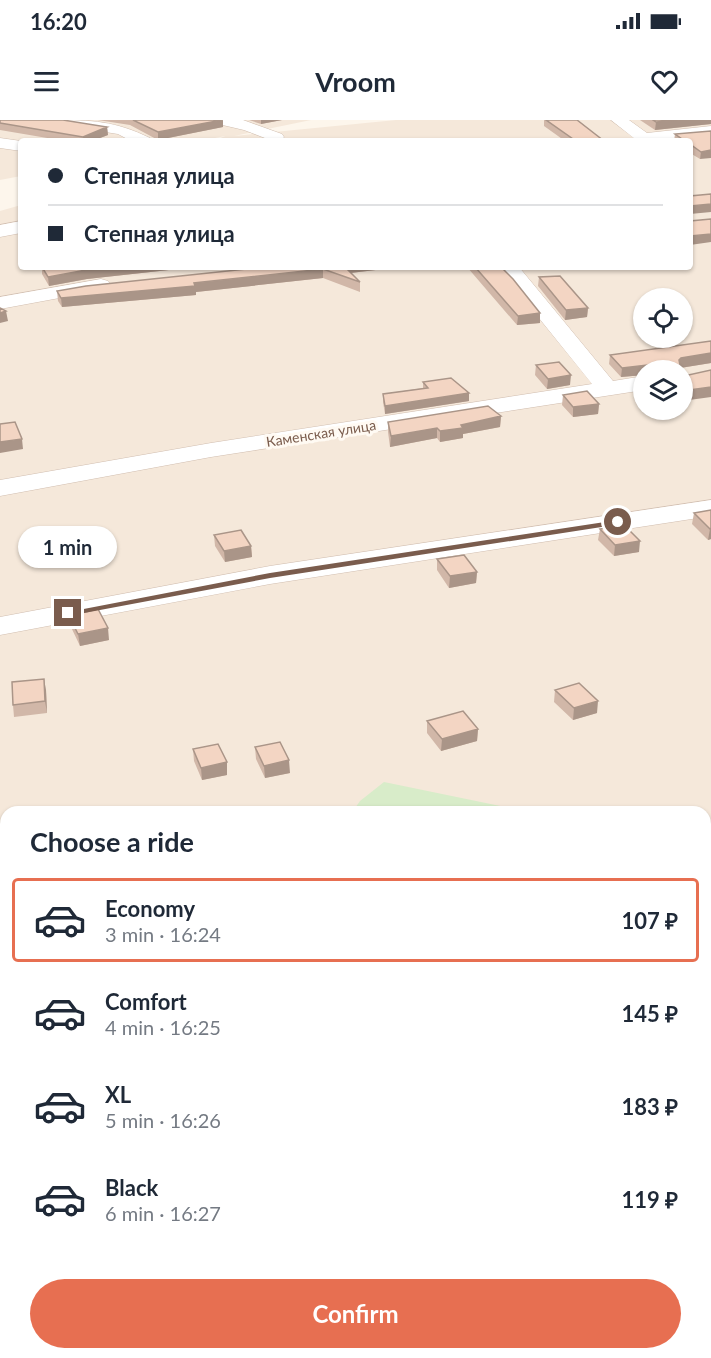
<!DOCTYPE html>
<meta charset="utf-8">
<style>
body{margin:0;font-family:Lato,sans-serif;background:#f6f6f7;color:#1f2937;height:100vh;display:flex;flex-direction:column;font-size:22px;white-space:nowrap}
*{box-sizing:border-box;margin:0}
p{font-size:20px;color:#747a83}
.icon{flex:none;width:33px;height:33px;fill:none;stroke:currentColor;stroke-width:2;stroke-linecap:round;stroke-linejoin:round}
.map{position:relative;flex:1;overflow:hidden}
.details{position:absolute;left:0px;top:686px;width:711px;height:554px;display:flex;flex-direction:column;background:#fff;border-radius:18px 18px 0 0;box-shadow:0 2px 4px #0004}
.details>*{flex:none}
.hud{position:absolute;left:18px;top:18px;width:675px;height:132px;border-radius:6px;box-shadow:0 2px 4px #0004;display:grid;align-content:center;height:132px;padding:0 30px;background:#fff}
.fabs{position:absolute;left:633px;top:168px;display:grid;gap:12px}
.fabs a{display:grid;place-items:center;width:60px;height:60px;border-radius:50%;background:#fff;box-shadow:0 2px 4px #0004;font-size:30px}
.end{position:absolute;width:27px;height:27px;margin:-14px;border:8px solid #7a5c4d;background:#fff;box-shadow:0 0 0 3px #fff}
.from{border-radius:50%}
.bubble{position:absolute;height:42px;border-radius:21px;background:#fff;box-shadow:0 2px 4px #0004;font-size:20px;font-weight:700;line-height:42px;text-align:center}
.hud b{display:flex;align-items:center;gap:21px;height:57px;font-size:22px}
.hud b+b{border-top:2px solid #e0e1e3}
.hud i{width:15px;height:15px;background:#1f2937}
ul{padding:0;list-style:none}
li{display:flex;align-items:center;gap:18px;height:84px;margin:0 12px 9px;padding:0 18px;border:3px solid transparent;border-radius:6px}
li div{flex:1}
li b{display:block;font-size:22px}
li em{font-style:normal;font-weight:700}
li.current{border-color:#e76f51}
li>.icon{width:54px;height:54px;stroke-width:1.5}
h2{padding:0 30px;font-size:27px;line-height:72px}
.primary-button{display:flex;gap:12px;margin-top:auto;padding:12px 30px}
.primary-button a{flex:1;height:69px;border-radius:36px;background:#e76f51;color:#fff;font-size:24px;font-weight:700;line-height:69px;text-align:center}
.status{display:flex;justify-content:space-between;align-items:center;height:42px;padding:0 30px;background:#fff;direction:ltr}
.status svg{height:16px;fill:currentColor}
header{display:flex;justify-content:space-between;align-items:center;height:78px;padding:0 30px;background:#fff;font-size:27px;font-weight:700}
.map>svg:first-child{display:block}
</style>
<div class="status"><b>16:20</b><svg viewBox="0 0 49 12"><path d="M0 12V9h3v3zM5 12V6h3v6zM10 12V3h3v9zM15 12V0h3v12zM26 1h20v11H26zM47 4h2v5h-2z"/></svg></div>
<header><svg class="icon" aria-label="menu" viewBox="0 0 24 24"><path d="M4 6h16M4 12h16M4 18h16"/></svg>Vroom<svg class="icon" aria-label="heart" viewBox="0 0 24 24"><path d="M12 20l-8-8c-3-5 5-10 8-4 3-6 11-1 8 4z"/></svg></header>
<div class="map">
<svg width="711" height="1238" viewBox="0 0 711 1238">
<rect width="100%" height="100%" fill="#fdf6ec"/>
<path fill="#f5e8da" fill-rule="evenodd" d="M0,0H311L234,16L396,0H711V1238H0V91L21,85V147H690V21H214L225,16L200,21H21V56L0,60ZM644,178H682V218H644ZM644,250H682V290H644ZM6,692H705V1233H6Z"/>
<path fill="#d8ecc9" d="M384,662L525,691H353L360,681Z
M705,762L711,771V1104H705Z"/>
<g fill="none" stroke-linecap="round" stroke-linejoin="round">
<defs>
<path id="minor" d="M54,0C92,0 115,1 150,18L152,21H131L118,14L62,5Z
M212,0H243L282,14L284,17L282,20H270L244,10L214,3Z
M611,0H629L647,13L711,6V16L662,21H634L635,19Z
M0,18L21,21V31L0,28Z
M21,101V113L0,117V105Z
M498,147H519L613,261L644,256V270L211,337L0,376V360L211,323L592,264Z
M101,159L108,161L111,165L108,169L0,189V177Z
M711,380V396L270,464L0,515V497L270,446Z
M705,1135H711V1177H705Z
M6,1167V1211L0,1212V1168Z"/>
</defs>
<use href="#minor" stroke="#d1beb0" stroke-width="1"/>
<use href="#minor" fill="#fff" fill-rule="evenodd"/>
</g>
<path fill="#d1b7a8" d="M0,0L107,7L108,15L92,21H65L0,10Z
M98,0H222L223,7L158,20L130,5Z
M249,0H282L261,4Z
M544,0H577L604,21H565L544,6Z
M640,0H711V4L655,10Z
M711,11L700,39L690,33V21H674L675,14Z
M42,147H196L87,159L49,166L42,154Z
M266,147H401L350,153L360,162V172L323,158L196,172V175L62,187L58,181L57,171Z
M467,147H501L540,193V203L517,205Z
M539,157L588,188L587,197L565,200L538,166Z
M711,221V243L680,248L681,250H644V255L621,257L609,244L610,235Z
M536,245L570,265L547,269L535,255Z
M423,262L469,273V281L385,294L383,282V274L423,268Z
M644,262V280L637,273L638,264Z
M563,275L599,284L598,294L573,297L562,285Z
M501,296L500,307L463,314V318L440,322L437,318L390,327L388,312V302Z
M711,390V419L708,420L692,404L694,393Z
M600,409L639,432L614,436L598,420Z
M214,415L251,426L252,437L225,442L215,426Z
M437,439L477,452L476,463L449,468L437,450Z
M69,496L109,520L80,526L71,507Z
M46,570L47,593L14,597L13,585Z
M555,570L597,593L573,600L554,582Z
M427,601L478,609L477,621L441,631L427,613Z
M255,627L290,653L265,658L256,639Z
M193,629L227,655L202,660L194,641Z
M705,1185H711V1238H688L687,1233H705Z
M493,1233H547L548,1238H494Z"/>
<path fill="#aa9588" d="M223,0V7L158,20V12Z
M261,0H282L261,4Z
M680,0H711V4L655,10L656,2Z
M107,7L108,15L92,21H84L83,17Z
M711,30V38L700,39L701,32Z
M711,84V92L690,94V86Z
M711,114V122L690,125V116Z
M112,147H196L87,159L49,166L48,157L86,150Z
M342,147H401L342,154Z
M418,147H435L418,149Z
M323,149V158L196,172V175L62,187L61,178Z
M588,188L587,197L565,200L566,190Z
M6,191L8,201L0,203V193Z
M540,193V203L517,205L518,196Z
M711,233V243L680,248L679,240L681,238Z
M647,245L646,250H644V255L621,257L622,248Z
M571,255L570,265L547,269L548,259Z
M711,267V277L682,281V271Z
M469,273V281L385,294V286Z
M599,284L598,294L573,297V287Z
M501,296L500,307L463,314V318L440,322V311L461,305Z
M437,308V318L390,327L391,316Z
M22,319L23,329L0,333V322Z
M711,408V419L708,420L710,409Z
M640,421L639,432L614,436L615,425Z
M251,426L252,437L225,442L224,431Z
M477,452L476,463L449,468L450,456Z
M108,508L109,520L80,526L78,514Z
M44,559L46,570L47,593L45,581Z
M598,581L597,593L573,600L574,588Z
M478,609L477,621L441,631L442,619Z
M289,640L290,653L265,658L264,646Z
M227,642V655L202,660L201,648Z"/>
<path fill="#f3d5c3" stroke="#aa9588" stroke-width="1.5" d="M0,0H63L107,7L83,17L0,3Z
M133,0H222L158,12Z
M546,0H577L604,21H576Z
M653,0H680L656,2Z
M711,11V30L701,32L690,24V21H685L675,14Z
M711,74V84L690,86V76Z
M711,99V114L690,116V101Z
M42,147H112L86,150L48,157Z
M266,147H345L360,162L323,149L194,163L195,166L61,178L57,171L86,166Z
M475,147H501L513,159L540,193L518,196Z
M560,156L588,188L566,190L539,157Z
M0,188L6,191L0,193Z
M711,221V233L681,238L679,240L681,250H647V245L622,248L610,235Z
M559,242L571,255L548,259L536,245Z
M711,250V267L682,271V255L684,256Z
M451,258L469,273L385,286L383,274L428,268L423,262Z
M644,262V269L638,264Z
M587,271L599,284L573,287L563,275Z
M488,286L501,296L461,305L463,308L440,311L437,308L391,316L388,302Z
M15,302L22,319L0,322V304Z
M711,390V408L710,409L694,393Z
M624,405L640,421L615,425L600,409Z
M241,410L251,426L224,431L214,415Z
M464,435L477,452L450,456L437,439Z
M98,489L108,508L78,514L69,496Z
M44,559L45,581L13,585L12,562Z
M579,563L598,581L574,588L555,570Z
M463,591L478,609L442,619L427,601Z
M280,622L289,640L264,646L255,627Z
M218,624L227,642L201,648L193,629Z
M705,1185H711V1230H705Z
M165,1233H216L217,1238H165Z
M339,1233H390L391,1238H340Z
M497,1233H547L548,1238H497Z"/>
<path fill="#7a5c4d" d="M618,400L621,401V404L270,458L68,496L63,493L270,453Z"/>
<g text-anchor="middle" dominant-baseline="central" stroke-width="6" stroke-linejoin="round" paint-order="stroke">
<g font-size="14" fill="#7a5c4d" stroke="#fffaf3">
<text transform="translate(321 313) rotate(-9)">Каменская улица</text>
</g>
</g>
</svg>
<div class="fabs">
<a><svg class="icon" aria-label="locate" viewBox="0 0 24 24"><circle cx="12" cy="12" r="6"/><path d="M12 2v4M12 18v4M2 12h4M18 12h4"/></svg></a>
<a><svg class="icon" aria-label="layers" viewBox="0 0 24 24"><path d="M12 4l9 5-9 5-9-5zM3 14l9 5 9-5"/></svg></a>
</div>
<i class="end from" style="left:618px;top:402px"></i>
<i class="end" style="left:68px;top:493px"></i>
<div class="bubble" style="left:18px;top:406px;width:99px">1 min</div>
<div class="hud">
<b><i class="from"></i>Степная улица</b>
<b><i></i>Степная улица</b>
</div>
<section class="details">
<h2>Choose a ride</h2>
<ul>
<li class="current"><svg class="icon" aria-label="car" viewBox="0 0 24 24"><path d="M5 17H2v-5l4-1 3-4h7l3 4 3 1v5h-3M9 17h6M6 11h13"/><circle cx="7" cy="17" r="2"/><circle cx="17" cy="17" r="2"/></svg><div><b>Economy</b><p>3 min · 16:24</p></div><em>107 ₽</em></li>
<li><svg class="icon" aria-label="car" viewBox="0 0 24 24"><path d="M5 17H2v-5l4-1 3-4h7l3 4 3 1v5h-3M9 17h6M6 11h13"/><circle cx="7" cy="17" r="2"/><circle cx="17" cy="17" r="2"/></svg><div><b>Comfort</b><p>4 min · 16:25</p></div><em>145 ₽</em></li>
<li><svg class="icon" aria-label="car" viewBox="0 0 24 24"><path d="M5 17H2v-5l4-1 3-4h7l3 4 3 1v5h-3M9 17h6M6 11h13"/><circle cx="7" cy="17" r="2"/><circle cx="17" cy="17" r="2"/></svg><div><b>XL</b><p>5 min · 16:26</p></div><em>183 ₽</em></li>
<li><svg class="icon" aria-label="car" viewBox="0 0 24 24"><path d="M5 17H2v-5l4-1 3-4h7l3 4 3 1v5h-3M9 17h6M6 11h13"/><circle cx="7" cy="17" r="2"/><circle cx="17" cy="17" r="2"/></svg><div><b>Black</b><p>6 min · 16:27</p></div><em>119 ₽</em></li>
</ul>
<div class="primary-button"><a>Confirm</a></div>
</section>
</div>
